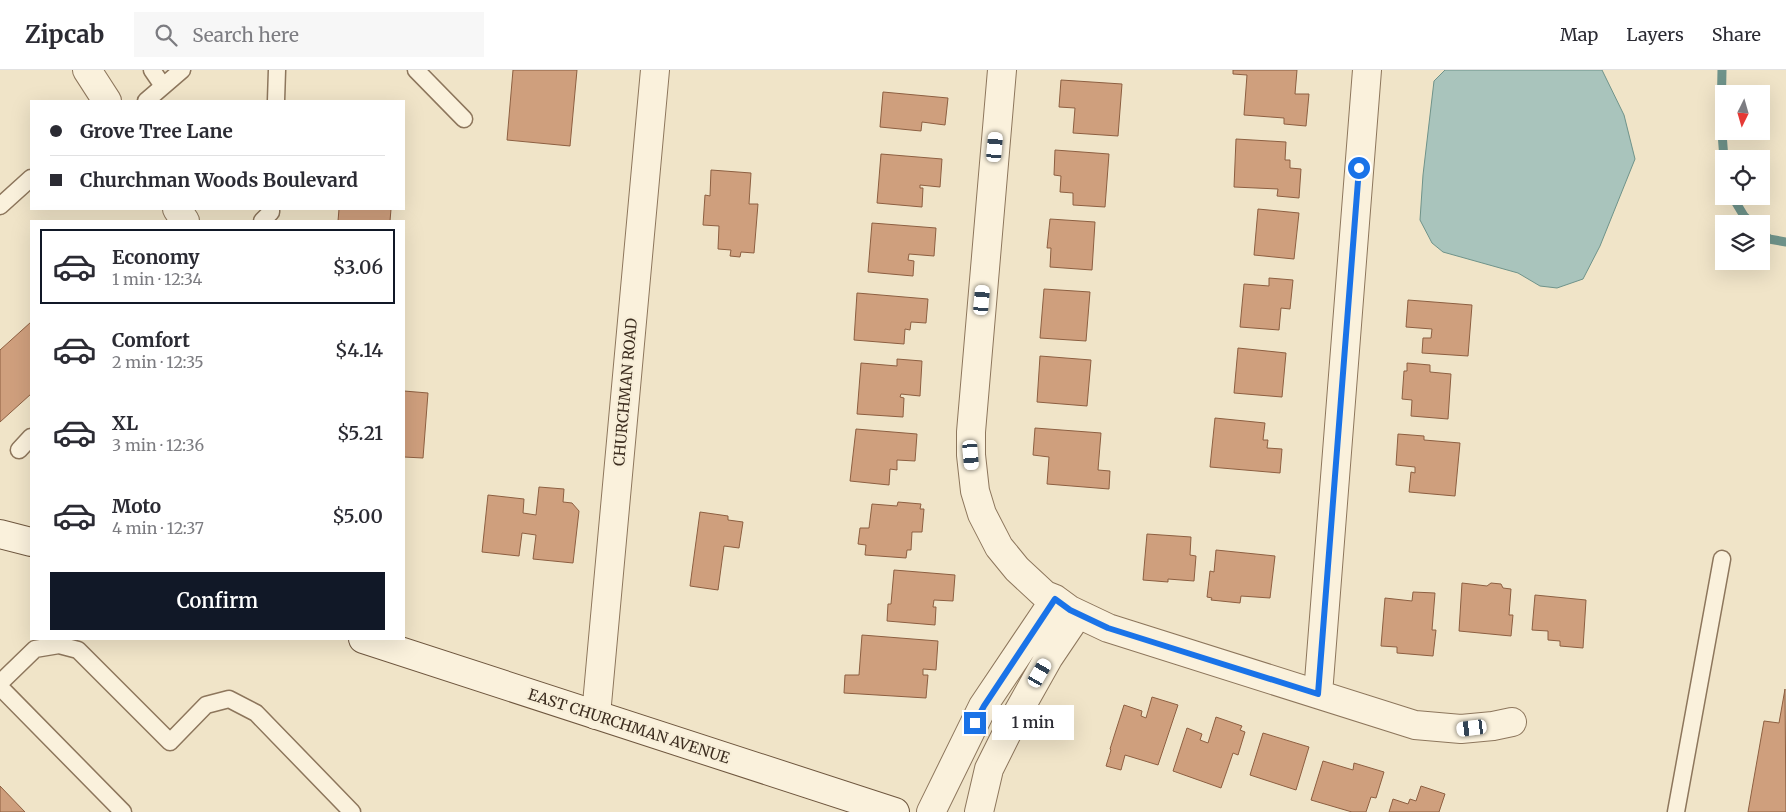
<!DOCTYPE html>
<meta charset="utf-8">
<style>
body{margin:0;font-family:Merriweather,serif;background:#f7f7f7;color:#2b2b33;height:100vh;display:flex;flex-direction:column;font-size:19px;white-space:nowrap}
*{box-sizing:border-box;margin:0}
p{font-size:16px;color:#7c7c81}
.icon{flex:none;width:28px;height:28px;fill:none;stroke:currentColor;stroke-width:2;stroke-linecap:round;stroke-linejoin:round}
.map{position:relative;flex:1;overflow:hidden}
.details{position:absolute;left:30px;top:150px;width:375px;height:420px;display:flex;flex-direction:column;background:#fff;border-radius:0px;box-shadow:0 5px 20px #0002}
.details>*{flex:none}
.guide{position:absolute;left:30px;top:30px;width:375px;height:110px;border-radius:0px;box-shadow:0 5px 20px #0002;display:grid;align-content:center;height:110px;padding:0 20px;background:#fff}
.needle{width:32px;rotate:185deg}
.buttons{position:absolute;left:1715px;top:15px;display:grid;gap:10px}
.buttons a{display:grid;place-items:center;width:55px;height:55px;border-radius:0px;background:#fff;box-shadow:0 5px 20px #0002;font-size:25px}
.end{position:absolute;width:22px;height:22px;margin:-11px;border:6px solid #1a73e8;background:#fff;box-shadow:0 0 0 2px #fff}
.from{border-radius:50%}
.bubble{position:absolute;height:35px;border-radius:0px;background:#fff;box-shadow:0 5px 20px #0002;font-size:16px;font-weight:600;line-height:35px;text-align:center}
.car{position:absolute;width:15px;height:30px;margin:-15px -8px;border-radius:6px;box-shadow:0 0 4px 1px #0007;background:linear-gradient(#fff 24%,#345 0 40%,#fff 0 76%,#345 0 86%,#fff 0)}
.guide b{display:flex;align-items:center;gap:18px;height:48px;font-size:19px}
.guide b+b{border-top:1px solid #e1e1e2}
.guide i{width:12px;height:12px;background:#2b2b33}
ul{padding:9px 0 0;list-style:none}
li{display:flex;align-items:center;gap:15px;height:75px;margin:0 10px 8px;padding:0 10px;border:2px solid transparent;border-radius:0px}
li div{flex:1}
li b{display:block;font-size:19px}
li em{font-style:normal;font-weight:600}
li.selected{border-color:#111827}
li>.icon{width:45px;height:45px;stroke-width:1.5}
.cta{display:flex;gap:10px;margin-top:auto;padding:10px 20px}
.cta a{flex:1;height:58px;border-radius:0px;background:#111827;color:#fff;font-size:20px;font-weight:600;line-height:58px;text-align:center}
header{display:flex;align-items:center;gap:30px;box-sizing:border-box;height:70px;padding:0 25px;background:#fff;border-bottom:1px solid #e1e1e2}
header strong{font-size:24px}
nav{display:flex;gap:28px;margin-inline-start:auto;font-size:18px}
.search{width:350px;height:45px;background:#f7f7f7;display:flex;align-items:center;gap:12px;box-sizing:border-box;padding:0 18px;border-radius:0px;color:#7c7c81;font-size:19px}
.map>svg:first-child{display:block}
</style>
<header>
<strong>Zipcab</strong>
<div class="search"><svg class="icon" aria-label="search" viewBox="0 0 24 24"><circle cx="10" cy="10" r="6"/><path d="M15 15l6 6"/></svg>Search here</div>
<nav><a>Map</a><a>Layers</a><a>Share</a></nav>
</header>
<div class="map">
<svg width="1786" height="742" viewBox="0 0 1786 742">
<rect width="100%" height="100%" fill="#f0e4c8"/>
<path fill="#a9c4bc" stroke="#6f938a" d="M1445,0H1602L1624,45L1635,89L1600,176L1583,209L1557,218L1540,216L1518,203L1443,182L1432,173L1420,150L1423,105L1434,11Z"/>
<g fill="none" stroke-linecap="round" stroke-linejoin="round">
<path stroke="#6f938a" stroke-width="9" d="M1722,0L1721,50L1724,89
M1732,126L1744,146L1752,154
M1761,162L1769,169L1786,172"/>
</g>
<path fill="#cf9f7d" stroke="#8d5f41" d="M513,0H577L570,76L507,70Z
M1233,0H1297L1295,24H1309L1306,56L1284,54V48L1244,45L1247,5L1233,4Z
M1061,10L1122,14L1118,66L1073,63L1075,38L1059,37Z
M883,22L948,28L945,55L922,52L921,61L880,57Z
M1236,69L1286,72L1285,90H1290V98L1301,99L1299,128L1277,126L1278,119L1234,117Z
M1055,80L1109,84L1105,137L1073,135V123L1060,122L1061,106L1054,105Z
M881,84L942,89L940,117L920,115V118H923L922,137L877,133Z
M711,100L751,103L749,134H758L754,183L741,182L740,187L730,186L731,180L718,179L719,156L703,155L705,125L710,126Z
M339,139H391L390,151H338Z
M1258,139L1299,143L1294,189L1254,185Z
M1050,149L1095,152L1092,200L1050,197L1051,178H1047Z
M872,153L936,158L934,186L909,184L908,190L914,191L913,206L868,202Z
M1269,208L1293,210L1290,239L1281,238L1279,260L1240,257L1244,214L1269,216Z
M1044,219L1090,222L1086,271L1040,268Z
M857,223L928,229L926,253L911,252L910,260L905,259L904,274L854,270Z
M1408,230L1472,235L1468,286L1422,283L1423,268H1431L1432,259L1406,257Z
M31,252V324L0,352V280Z
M1238,278L1286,283L1282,327L1234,323Z
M1040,286L1091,290L1087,336L1037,332Z
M897,289L922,291L920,326L901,324L900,327L904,328L903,347L857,344L861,293L897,296Z
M1407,293L1430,295V302L1451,304L1448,349L1411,346L1412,330L1402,329L1404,301H1407Z
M404,321L428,323L423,388L404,387Z
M1215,348L1265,353L1263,370H1268L1267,378L1282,379L1280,403L1210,397Z
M1035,358L1101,363L1098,400L1110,401L1109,419L1047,414L1049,387L1033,385Z
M856,359L917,364L915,391L897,390V400L890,399L889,415L850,411Z
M1398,364L1424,366V370L1460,373L1455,426L1409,422L1411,402L1415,403V397L1396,395Z
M539,417L564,419L563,432L572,433L579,441L573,493L533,489L536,465L522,463L519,486L482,482L488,425L524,429L523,443L536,445Z
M898,432L921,434L920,439H924L922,462H912L911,480H907L906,488L865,485L866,475L858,474L860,458H869L872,434L897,436Z
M700,442L728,446V450L743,452L739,478L724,476L718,520L690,516Z
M1147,464L1191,467L1190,485L1196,486L1194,511L1168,509V512L1143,510Z
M1216,480L1275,486L1270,528L1241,526L1240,533L1211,530L1212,528L1207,527L1210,501L1214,502Z
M894,500L955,505L953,531L934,530L933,537H936L935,555L887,551L888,534H891Z
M1462,513L1487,516L1491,513L1501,514L1503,518L1511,519L1509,545H1513L1511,566L1459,561Z
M1413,522L1435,523L1432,560H1436L1433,586L1397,583V577L1381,576L1385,528L1412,531Z
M1535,525L1586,530L1583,578L1560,576V571L1548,570V561L1532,560Z
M862,565L938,571L936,600L923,599V605H928L926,628L844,623L845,605H859Z
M1785,619L1786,742H1748L1764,651L1779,653Z
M1152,627L1178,635L1158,695L1125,685L1121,700L1106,696L1111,680L1110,679L1124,635L1142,641L1141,646L1146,648Z
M1216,647L1242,656L1240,660L1245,662L1238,685L1233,683L1221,718L1173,701L1187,658L1202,664L1200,670L1208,673Z
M1263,663L1309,677L1296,720L1250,705Z
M1323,691L1353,700L1354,693L1384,702L1376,728L1371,727L1366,742H1352L1311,730Z
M0,716L25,742H0Z
M1421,716L1445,724L1439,742H1389L1393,729L1408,734L1410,729L1416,731Z"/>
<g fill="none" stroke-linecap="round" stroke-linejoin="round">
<defs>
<path id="lane" d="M152,0L163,16
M416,0L464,49
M146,31L182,0
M276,31L277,0
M0,136L31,108
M262,151L271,142V139
M19,380L31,367
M0,613L35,579L59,575L78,580L170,672L206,635L229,629L256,643L352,742
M0,617L123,742
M1676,742L1722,489"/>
<path id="street" d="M87,0L107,31
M1002,0L971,362V385L975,421L982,444L999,477L1017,499L1045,525L1055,529L1070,540L1108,558L1415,655L1461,659L1493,656L1512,652
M177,139L185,151
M1318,624L1367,0
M596,645L655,0
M931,742L983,636L1055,529
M979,742L989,699L1013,651L1049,587L1078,544"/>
<path id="secondary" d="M0,464L31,472
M363,569L895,742"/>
</defs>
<use href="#lane" stroke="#8d765c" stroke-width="19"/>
<use href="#street" stroke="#8d765c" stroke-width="30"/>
<use href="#secondary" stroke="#6f573f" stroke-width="30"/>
<use href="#lane" stroke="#faf1dc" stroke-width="16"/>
<use href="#street" stroke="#faf1dc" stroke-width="28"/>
<use href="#secondary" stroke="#faf1dc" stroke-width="28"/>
</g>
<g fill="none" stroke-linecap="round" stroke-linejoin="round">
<path stroke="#1a73e8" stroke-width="6" d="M975,653L984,636L1055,529L1070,540L1108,558L1318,624L1359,98"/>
</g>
<g text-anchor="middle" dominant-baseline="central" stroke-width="4.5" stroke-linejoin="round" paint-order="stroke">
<g font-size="15" fill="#3d2e20" stroke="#f7eed8">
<text transform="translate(625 322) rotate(-85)">CHURCHMAN ROAD</text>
<text transform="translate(629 656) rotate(18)">EAST CHURCHMAN AVENUE</text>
</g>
</g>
</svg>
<div class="buttons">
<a><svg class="needle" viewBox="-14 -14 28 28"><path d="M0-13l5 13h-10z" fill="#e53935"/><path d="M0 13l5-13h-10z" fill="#7c7c81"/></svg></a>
<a><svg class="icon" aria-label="locate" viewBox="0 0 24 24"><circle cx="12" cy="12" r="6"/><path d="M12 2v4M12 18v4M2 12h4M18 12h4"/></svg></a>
<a><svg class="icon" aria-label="layers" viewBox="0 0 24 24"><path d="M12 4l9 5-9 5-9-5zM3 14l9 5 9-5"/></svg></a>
</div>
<i class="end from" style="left:1359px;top:98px"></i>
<i class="end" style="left:975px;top:653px"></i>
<div class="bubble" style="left:992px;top:635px;width:82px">1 min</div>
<i class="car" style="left:995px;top:77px;rotate:5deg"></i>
<i class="car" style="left:982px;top:230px;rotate:5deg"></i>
<i class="car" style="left:971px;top:385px;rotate:175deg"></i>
<i class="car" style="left:1040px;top:603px;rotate:30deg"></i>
<i class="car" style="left:1472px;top:658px;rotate:263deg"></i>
<div class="guide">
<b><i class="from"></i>Grove Tree Lane</b>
<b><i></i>Churchman Woods Boulevard</b>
</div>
<section class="details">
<ul>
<li class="selected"><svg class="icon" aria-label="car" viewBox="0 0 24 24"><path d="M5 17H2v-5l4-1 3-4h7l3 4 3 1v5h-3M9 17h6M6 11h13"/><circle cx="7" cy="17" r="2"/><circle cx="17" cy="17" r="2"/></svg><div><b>Economy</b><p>1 min · 12:34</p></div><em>$3.06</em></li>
<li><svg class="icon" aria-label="car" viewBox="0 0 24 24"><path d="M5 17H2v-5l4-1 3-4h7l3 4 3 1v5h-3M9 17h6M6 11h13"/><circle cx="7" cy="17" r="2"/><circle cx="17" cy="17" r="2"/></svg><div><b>Comfort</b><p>2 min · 12:35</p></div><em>$4.14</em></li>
<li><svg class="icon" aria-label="car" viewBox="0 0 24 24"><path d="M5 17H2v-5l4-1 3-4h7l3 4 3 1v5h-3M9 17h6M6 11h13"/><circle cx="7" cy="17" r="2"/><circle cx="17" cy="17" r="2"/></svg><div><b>XL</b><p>3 min · 12:36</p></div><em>$5.21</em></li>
<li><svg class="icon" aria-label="car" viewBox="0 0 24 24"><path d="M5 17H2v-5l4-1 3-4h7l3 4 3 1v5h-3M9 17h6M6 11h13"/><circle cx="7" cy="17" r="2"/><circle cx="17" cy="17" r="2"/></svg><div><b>Moto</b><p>4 min · 12:37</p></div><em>$5.00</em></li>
</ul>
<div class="cta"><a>Confirm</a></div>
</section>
</div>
